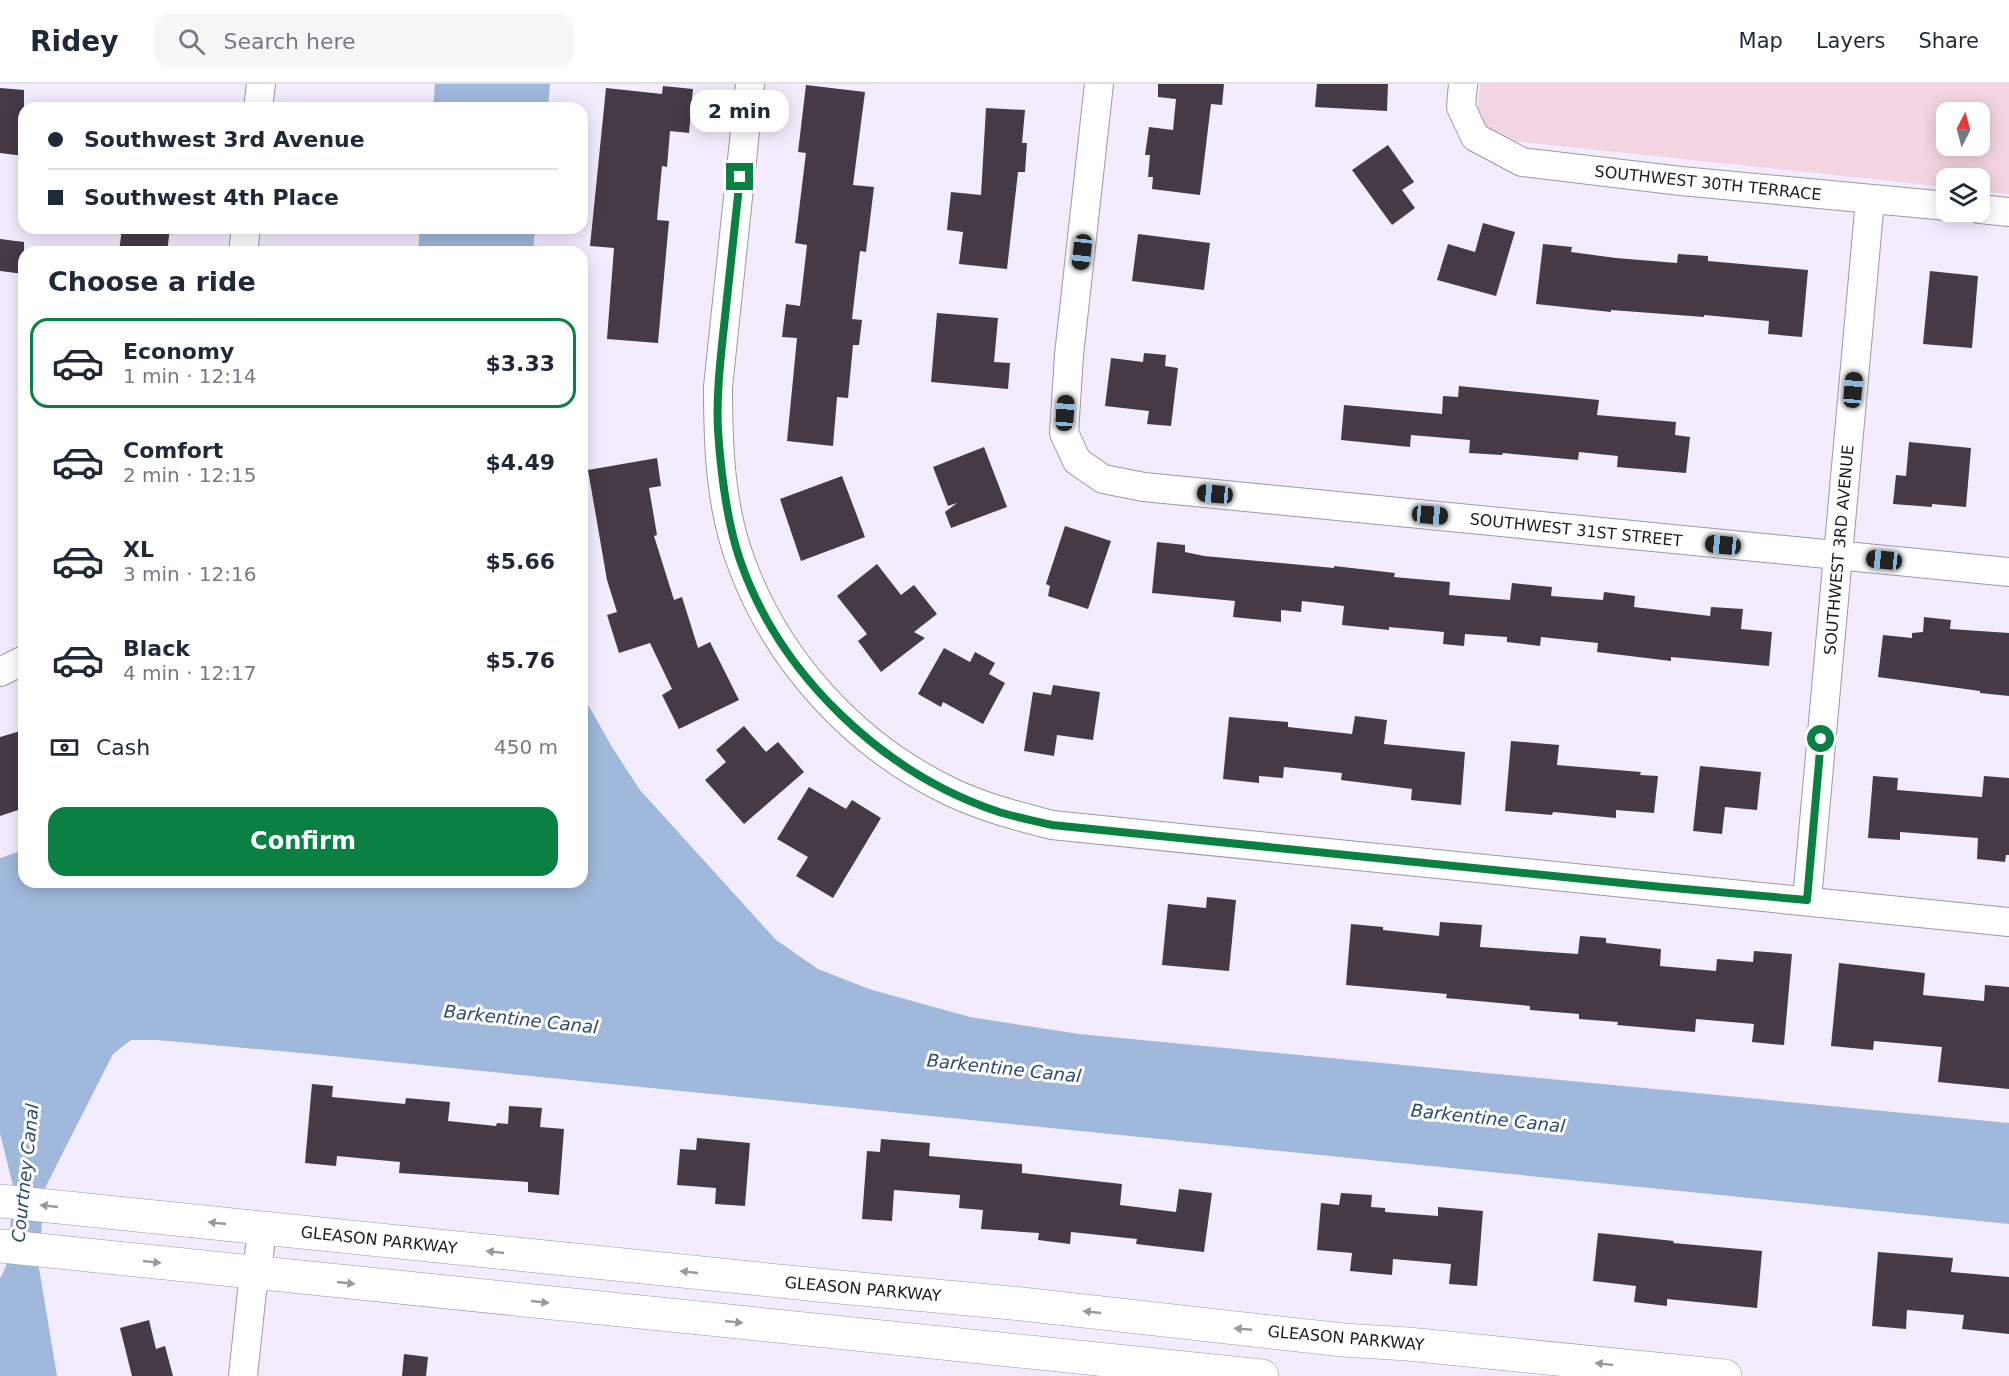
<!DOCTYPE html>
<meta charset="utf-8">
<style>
body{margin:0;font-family:"DejaVu Sans",sans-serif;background:#f6f6f7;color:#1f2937;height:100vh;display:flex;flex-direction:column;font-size:22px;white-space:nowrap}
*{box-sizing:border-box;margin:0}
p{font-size:20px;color:#747a83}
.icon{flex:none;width:33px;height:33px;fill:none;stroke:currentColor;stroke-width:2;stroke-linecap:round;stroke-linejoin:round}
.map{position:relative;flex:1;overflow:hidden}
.sheet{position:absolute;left:18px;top:162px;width:570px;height:642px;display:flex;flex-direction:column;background:#fff;border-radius:18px;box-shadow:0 3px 15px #0003}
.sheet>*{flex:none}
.top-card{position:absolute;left:18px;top:18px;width:570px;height:132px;border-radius:18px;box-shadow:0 3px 15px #0003;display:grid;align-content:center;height:132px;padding:0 30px;background:#fff}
.needle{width:39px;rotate:6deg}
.fabs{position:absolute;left:1936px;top:18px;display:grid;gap:12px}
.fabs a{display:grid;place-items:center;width:54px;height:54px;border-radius:12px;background:#fff;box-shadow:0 3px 15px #0003;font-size:30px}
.end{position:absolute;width:27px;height:27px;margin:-14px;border:8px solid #0b8043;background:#fff;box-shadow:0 0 0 3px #fff}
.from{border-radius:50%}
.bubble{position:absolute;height:42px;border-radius:18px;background:#fff;box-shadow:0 3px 15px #0003;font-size:20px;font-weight:800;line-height:42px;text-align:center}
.car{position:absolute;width:18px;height:36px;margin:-18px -9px;border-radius:8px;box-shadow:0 0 4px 2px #0007;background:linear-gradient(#222 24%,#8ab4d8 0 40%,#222 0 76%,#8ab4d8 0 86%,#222 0)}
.top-card b{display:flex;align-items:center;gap:21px;height:57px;font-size:22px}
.top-card b+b{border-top:2px solid #e0e1e3}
.top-card i{width:15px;height:15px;background:#1f2937}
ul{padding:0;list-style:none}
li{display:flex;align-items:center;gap:18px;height:90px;margin:0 12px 9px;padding:0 18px;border:3px solid transparent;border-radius:18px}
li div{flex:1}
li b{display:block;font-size:22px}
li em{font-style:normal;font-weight:800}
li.on{border-color:#0b8043}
li>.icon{width:54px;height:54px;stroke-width:1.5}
h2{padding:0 30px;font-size:27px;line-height:72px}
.pay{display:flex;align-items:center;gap:15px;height:66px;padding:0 30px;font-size:22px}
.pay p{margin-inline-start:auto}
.cta{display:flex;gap:12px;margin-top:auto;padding:12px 30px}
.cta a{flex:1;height:69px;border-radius:18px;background:#0b8043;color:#fff;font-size:24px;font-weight:800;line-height:69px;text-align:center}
header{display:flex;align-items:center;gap:36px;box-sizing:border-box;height:84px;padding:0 30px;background:#fff;border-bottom:2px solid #e0e1e3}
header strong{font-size:28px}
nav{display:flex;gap:33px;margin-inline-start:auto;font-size:21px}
.search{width:420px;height:54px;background:#f6f6f7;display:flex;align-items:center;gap:15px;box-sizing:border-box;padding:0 21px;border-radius:18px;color:#747a83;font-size:22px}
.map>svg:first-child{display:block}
</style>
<header>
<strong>Ridey</strong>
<div class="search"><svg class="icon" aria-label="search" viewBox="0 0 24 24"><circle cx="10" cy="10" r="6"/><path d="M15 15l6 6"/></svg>Search here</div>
<nav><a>Map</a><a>Layers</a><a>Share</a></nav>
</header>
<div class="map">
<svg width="2009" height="1292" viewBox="0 0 2009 1292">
<rect width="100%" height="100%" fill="#f3ecfd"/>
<path fill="#f3d4e1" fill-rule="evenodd" d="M1480,0H2009V110L1980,107V94H1947V103L1475,53ZM1947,28H1980V62H1947Z"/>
<path fill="#a0b8db" d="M435,0H550L548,24H433Z
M420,144H535L533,168H418Z
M582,610L612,663L640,706L776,856L818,885L869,905L970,933L1079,950L2009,1039V1140L312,970L157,956H131L113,970L44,1106L39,1184L57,1292H0V1195L6,1182L14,1106L0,1049V774L24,766V798H582Z"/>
<path fill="#473a47" d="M1158,0H1224L1222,21L1211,20L1200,111L1152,105L1153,93H1148L1150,71H1145L1149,43L1173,46L1176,15L1158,13Z
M1317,0H1388L1387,27L1315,23Z
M806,1L865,8L853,101L874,103L866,168L860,167L852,235L862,236L859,261H853L848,314L837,313L833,362L787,357L797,254L782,253L786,220L800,222L807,161L795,159L806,69L798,68Z
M663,2L693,5L689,49L670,47L667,83L662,82L657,136L669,137L658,259L607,255L614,164L590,162L606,4L662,10Z
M0,4L24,6V72L0,69Z
M986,24L1025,26L1022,59H1027L1025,88H1018L1007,185L959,180L963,148L947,146L951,108L981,111Z
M1388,61L1414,98L1402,106L1415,124L1392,141L1352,86Z
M1483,139L1515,148L1496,212L1437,196L1448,160L1475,168Z
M122,144H170L167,168H119Z
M1138,150L1210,159L1204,206L1132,197Z
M0,155L24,158V190L0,187Z
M1543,160L1572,163L1571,168L1616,174L1677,179L1678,170L1708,172V177L1808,186L1802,253L1768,250L1769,237L1704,231V233L1611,226V228L1536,220Z
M1930,187L1978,192L1972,264L1923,260Z
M937,229L998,234L994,278L1010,279L1008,305L931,298Z
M1144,269L1166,271L1165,282L1178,284L1171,342L1147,340L1149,327L1105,322L1111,274L1143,278Z
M1459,302L1599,316L1597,331L1676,338L1675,351L1690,353L1686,389L1617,383L1618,372L1579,368L1578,376L1503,369L1502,371L1469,369L1470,356L1411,351L1410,363L1341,356L1344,321L1442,330L1443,312L1458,313Z
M1909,358L1971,364L1966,423L1932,420V423L1893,420L1896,391L1906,392Z
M984,363L1007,423L951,444L945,428L957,419L948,422L933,383Z
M657,374L661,402L649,404L657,451L654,452L674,516L682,513L698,564L710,558L739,616L679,645L662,611L672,605L650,559L619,569L607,531L617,528L607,496L588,386Z
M842,392L865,453L801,477L780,415Z
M1065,442L1111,457L1088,525L1048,512L1050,502L1046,500Z
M1157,458L1185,461V468L1204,472L1334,484V482L1395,489L1394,493L1450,498L1449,511L1510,516L1512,499L1552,503L1551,512L1603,516L1604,508L1635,512L1634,523L1710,532L1711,523L1743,525L1741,545L1772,548L1769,582L1671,573V577L1597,568L1598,559L1541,553L1540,562L1507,558V553L1465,550L1464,562L1443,560L1444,548L1389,543V546L1342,541L1344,522L1302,517L1301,528L1281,526V538L1233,533L1235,517L1152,509Z
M877,480L901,511L914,501L937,530L914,548L925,554L881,588L858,557L867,550L837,512Z
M1924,533L1951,536L1950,545L2009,549V612L1980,609V607L1878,593L1883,551L1912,554V549L1923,548Z
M944,564L970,578L975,568L995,579L989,590L1005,599L983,640L943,618L941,623L918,610Z
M1053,601L1100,608L1093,656L1057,651L1054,672L1024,667L1033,608L1051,611Z
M1355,632L1387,636L1384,660L1465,668L1461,721L1411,716L1412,705L1341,696L1342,689L1284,683L1283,694L1259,692V699L1223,695L1229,633L1288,638V643L1352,650Z
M744,642L766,668L778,658L804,688L744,740L705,696L726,678L716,666Z
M24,646V724L0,732V653Z
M1511,657L1559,661L1557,681L1641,688L1640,691L1658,692L1654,729L1616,726V734L1553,728L1552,731L1505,727Z
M1700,682L1761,688L1757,726L1725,723L1722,750L1693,747Z
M1873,692L1898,694L1897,706L1982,713L1984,692L2009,694V771H2006L2005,778L1977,775L1978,754L1900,748V756L1868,754Z
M809,703L846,725L852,716L881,734L833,814L796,792L808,773L777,755Z
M1207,813L1236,816L1229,887L1162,881L1168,820L1206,824Z
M1440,838L1482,841L1480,863L1578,870L1580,852L1606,854V859L1661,865L1660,882L1716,887L1717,875L1753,878L1754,867L1792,870L1784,961L1752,958L1754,940L1696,935L1695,948L1617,941L1618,938L1579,935V930L1530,926V922L1446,914L1447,910L1346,901L1351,840L1383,843V846L1439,852Z
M1839,879L1925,889L1923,911L1984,917L1985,901L2009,903V1005L1938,998L1942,963L1874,957L1873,966L1831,962Z
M312,1000L333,1002L332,1013L405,1020L406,1014L450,1018L448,1037L496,1042L497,1039L508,1040L509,1022L542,1024L540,1043L564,1045L559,1111L528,1108V1098L399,1089L400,1078L337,1072L336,1082L305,1079Z
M697,1054L750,1059L745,1122L715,1120L716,1104L677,1101L680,1065L696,1066Z
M881,1055L930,1059L929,1072L1022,1080V1089L1122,1100L1120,1121L1176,1128L1179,1105L1212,1109L1204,1168L1136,1160L1137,1155L1071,1148L1070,1160L1038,1156L1039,1149L981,1145L983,1126L959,1124L960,1111L894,1106L892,1137L862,1135L867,1067L880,1068Z
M1341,1109L1372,1111L1371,1123L1385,1124V1128L1438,1132V1123L1483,1127L1477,1202L1449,1200L1451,1180L1393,1175L1392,1191L1350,1187L1352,1169L1317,1166L1321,1119L1339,1121Z
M1598,1149L1674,1157L1673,1159L1762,1167L1757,1224L1667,1215V1222L1634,1218L1636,1202L1593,1197Z
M1878,1168L1953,1174L1951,1188L2009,1193V1250L1962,1245L1964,1231L1907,1226L1906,1245L1872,1242Z
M149,1236L156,1265L165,1262L173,1292H132L120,1244Z
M404,1270L428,1273L426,1292H402Z"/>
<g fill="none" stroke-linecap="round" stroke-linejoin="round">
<defs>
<path id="street" d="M750,0L718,303C718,361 720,422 741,478C777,577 854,661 949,707C982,723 1017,732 1052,741L2009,838
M1099,0L1069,271L1064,349L1077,377L1103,395L1144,403L2009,488
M1463,0L1461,23L1475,53L1522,78L1681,97L1947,122
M258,24L261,0
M1980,125L2009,128
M243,168L246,144
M0,588L24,576
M1807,816L1870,116
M243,1292L252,1207L257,1190L262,1144"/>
<path id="secondary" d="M0,1117L818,1201L1022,1220L1343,1256L1408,1260L1725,1292
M0,1162L1262,1292"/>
</defs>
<use href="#street" stroke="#9d96a8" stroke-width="30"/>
<use href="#secondary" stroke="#9d96a8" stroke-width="34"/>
<use href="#street" stroke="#fff" stroke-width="28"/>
<use href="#secondary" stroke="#fff" stroke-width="33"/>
</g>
<defs><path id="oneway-solid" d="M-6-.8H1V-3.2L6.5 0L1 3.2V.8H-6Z" transform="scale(1.5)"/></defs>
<g fill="#99989b">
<use href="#oneway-solid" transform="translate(49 1122) rotate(-174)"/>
<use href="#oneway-solid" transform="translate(217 1139) rotate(-174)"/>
<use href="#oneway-solid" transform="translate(495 1168) rotate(-174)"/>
<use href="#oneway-solid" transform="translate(152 1178) rotate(6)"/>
<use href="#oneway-solid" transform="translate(689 1188) rotate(-174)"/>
<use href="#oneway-solid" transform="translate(346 1199) rotate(6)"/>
<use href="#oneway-solid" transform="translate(540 1218) rotate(6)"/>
<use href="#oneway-solid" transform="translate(1092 1228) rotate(-174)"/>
<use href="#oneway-solid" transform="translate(734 1238) rotate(6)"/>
<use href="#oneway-solid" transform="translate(1243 1245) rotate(-175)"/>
<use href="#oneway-solid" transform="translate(1604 1280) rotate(-174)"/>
</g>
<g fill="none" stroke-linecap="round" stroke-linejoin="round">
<path stroke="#0b8043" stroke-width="8" d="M740,93C735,140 730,187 725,233C721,271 716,309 718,347C721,390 726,435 740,476C780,592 884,690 999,728C1016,733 1035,737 1052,741L1662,803L1807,816L1821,655"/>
</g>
<g text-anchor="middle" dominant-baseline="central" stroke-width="6" stroke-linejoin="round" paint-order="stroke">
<g font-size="16" fill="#1d1a21" stroke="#fff">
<text transform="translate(1708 99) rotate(6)">SOUTHWEST 30TH TERRACE</text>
<text transform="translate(1576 446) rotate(6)">SOUTHWEST 31ST STREET</text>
<text transform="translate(1839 466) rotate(-85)">SOUTHWEST 3RD AVENUE</text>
<text transform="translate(379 1156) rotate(6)">GLEASON PARKWAY</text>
<text transform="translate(863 1205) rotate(5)">GLEASON PARKWAY</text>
<text transform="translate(1346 1254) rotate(5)">GLEASON PARKWAY</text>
</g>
<g font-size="18" font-style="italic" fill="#2a4977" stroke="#fff">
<text transform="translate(521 935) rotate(6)">Barkentine Canal</text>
<text transform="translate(1004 984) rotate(6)">Barkentine Canal</text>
<text transform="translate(1488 1034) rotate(6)">Barkentine Canal</text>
<text transform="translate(25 1089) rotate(-84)">Courtney Canal</text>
</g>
</g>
</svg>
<div class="fabs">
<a><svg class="needle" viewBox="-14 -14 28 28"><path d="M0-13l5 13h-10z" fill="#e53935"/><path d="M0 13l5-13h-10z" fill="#747a83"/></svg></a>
<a><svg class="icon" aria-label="layers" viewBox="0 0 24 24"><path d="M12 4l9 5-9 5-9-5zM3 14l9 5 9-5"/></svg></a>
</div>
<i class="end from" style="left:1821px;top:655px"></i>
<i class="end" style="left:740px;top:93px"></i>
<div class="bubble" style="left:690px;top:6px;width:99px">2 min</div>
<i class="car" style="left:1082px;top:168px;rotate:187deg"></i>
<i class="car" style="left:1853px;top:306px;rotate:5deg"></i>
<i class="car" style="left:1065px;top:329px;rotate:4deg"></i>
<i class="car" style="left:1215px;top:410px;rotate:275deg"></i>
<i class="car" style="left:1430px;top:431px;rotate:95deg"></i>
<i class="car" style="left:1723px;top:461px;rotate:276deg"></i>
<i class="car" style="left:1884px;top:476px;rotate:276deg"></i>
<div class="top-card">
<b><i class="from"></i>Southwest 3rd Avenue</b>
<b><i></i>Southwest 4th Place</b>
</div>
<section class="sheet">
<h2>Choose a ride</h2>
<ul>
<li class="on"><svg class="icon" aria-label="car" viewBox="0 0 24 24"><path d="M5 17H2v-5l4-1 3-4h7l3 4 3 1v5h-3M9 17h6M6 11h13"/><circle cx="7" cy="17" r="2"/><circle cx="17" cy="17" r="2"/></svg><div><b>Economy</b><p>1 min · 12:14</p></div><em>$3.33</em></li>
<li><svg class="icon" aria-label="car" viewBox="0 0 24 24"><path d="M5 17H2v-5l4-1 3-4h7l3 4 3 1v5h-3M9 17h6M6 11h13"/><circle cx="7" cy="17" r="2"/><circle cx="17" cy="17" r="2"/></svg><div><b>Comfort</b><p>2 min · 12:15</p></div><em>$4.49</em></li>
<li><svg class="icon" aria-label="car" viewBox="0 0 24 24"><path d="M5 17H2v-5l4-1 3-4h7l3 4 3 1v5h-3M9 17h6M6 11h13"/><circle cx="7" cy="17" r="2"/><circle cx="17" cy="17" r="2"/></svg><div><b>XL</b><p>3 min · 12:16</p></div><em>$5.66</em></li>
<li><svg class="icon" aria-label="car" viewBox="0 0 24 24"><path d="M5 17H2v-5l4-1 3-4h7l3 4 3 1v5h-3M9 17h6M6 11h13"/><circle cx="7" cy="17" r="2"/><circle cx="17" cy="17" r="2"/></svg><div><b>Black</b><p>4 min · 12:17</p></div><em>$5.76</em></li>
</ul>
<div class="pay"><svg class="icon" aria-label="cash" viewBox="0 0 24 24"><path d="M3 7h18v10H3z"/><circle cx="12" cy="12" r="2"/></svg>Cash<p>450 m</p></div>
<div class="cta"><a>Confirm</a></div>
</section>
</div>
